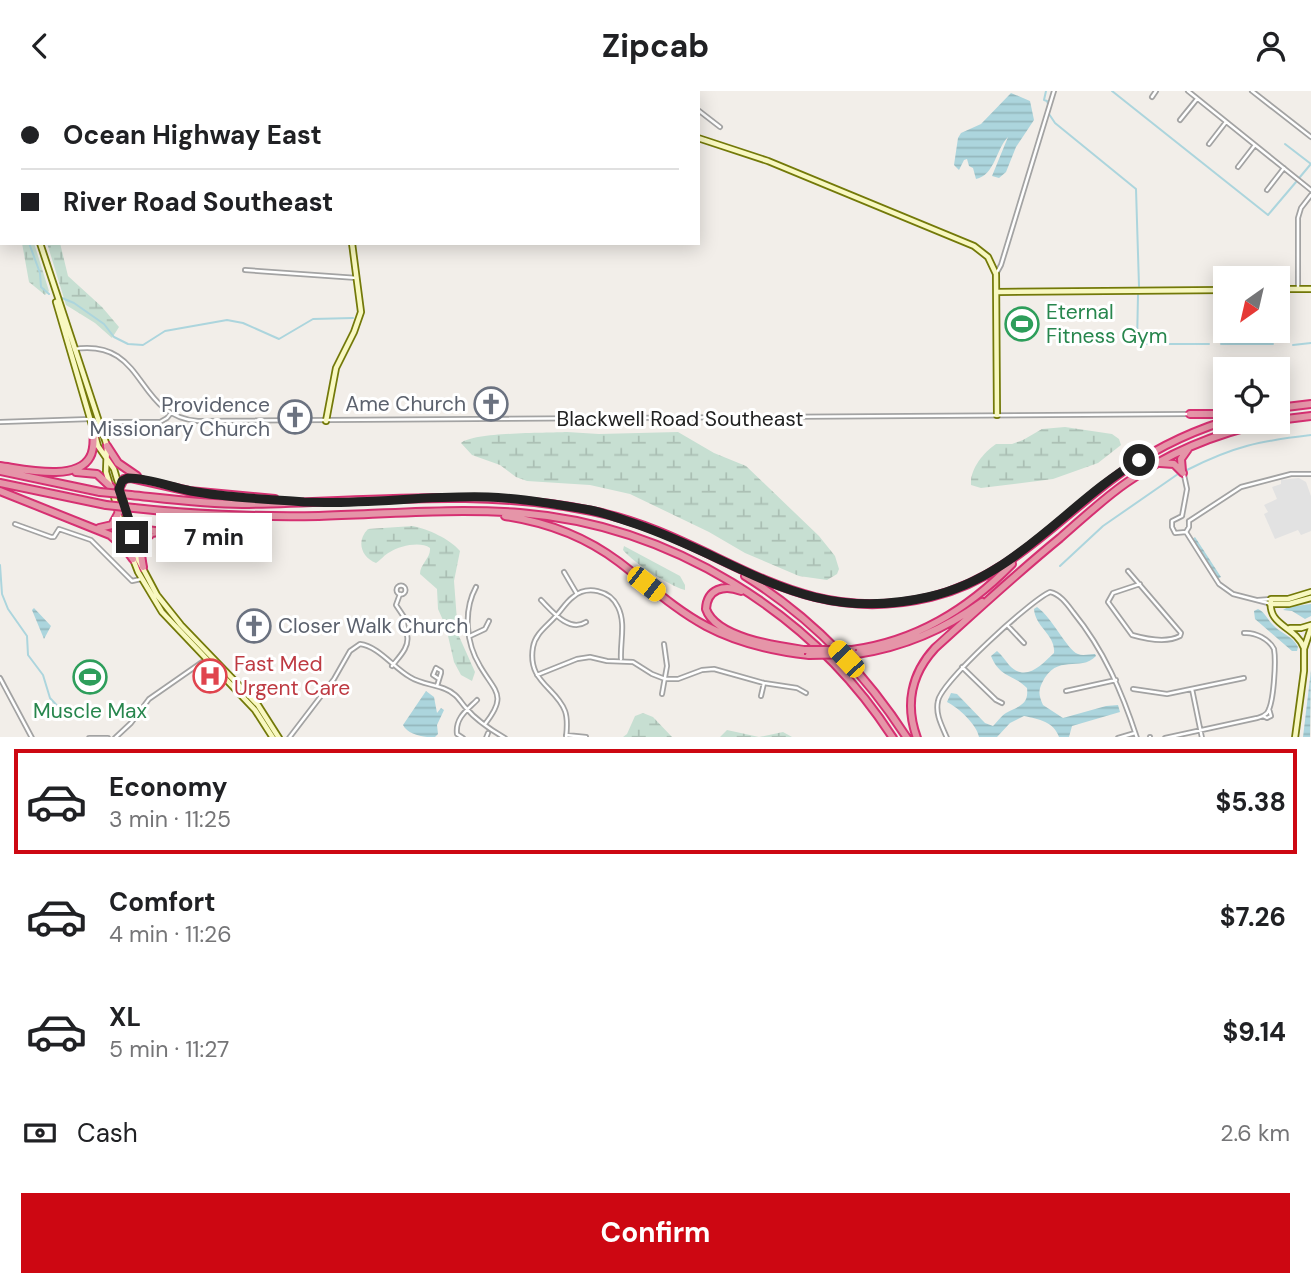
<!DOCTYPE html>
<meta charset="utf-8">
<style>
body{margin:0;font-family:"DM Sans",sans-serif;background:#f2f2f2;color:#202124;height:100vh;display:flex;flex-direction:column;font-size:26px;white-space:nowrap}
*{box-sizing:border-box;margin:0}
p{font-size:23px;color:#757577}
.icon{flex:none;width:38px;height:38px;fill:none;stroke:currentColor;stroke-width:2;stroke-linecap:round;stroke-linejoin:round}
.map{position:relative;height:646px;overflow:hidden}
.drawer{display:flex;flex-direction:column;background:#fff;flex:1}
.drawer>*{flex:none}
.hud{position:absolute;left:0px;top:0px;width:700px;height:154px;box-shadow:0 4px 18px #0003;display:grid;align-content:center;height:154px;padding:0 21px;background:#fff}
.needle{width:46px;rotate:214deg}
.tools{position:absolute;left:1213px;top:175px;display:grid;gap:14px}
.tools a{display:grid;place-items:center;width:77px;height:77px;border-radius:0px;background:#fff;box-shadow:0 4px 18px #0003;font-size:35px}
.end{position:absolute;width:32px;height:32px;margin:-16px;border:9px solid #222;background:#fff;box-shadow:0 0 0 4px #fff}
.from{border-radius:50%}
.bubble{position:absolute;height:49px;border-radius:0px;background:#fff;box-shadow:0 4px 18px #0003;font-size:23px;font-weight:700;line-height:49px;text-align:center}
.car{position:absolute;width:21px;height:42px;margin:-21px -10px;border-radius:9px;box-shadow:0 0 5px 2px #0007;background:linear-gradient(#f5c518 24%,#345 0 40%,#f5c518 0 76%,#345 0 86%,#f5c518 0)}
.hud b{display:flex;align-items:center;gap:24px;height:66px;font-size:26px}
.hud b+b{border-top:2px solid #e0e0e0}
.hud i{width:18px;height:18px;background:#202124}
ul{padding:12px 0 0;list-style:none}
li{display:flex;align-items:center;gap:21px;height:105px;margin:0 14px 10px;padding:0 7px;border:4px solid transparent;border-radius:0px}
li div{flex:1}
li b{display:block;font-size:26px}
li em{font-style:normal;font-weight:700}
li.selected{border-color:#cd0712}
li>.icon{width:63px;height:63px;stroke-width:1.5}
.pay{display:flex;align-items:center;gap:18px;height:77px;padding:0 21px;font-size:26px}
.pay p{margin-inline-start:auto}
.action{display:flex;gap:14px;margin-top:auto;padding:14px 21px}
.action a{flex:1;height:80px;border-radius:0px;background:#cd0712;color:#fff;font-size:28px;font-weight:700;line-height:80px;text-align:center}
header{display:flex;justify-content:space-between;align-items:center;height:91px;padding:0 21px;background:#fff;font-size:32px;font-weight:700}
.map>svg:first-child{display:block}
</style>
<header><svg class="icon" aria-label="back" viewBox="0 0 24 24"><path d="M15 5l-7 7 7 7"/></svg>Zipcab<svg class="icon" aria-label="person" viewBox="0 0 24 24"><circle cx="12" cy="8" r="4"/><path d="M4 21q1-7 8-7t8 7"/></svg></header>
<div class="map">
<svg width="1311" height="647" viewBox="0 0 1311 647">
<defs>
<pattern id="wetland-marsh" width="20" height="14" patternUnits="userSpaceOnUse" patternTransform="scale(1.75)"><rect width="20" height="14" fill="#c7dfd2"/><path d="M1 5h8M5 5V1M11 12h8M15 12V8" fill="none" stroke="#abbfb4"/></pattern>
<pattern id="water-rules" width="6" height="5" patternUnits="userSpaceOnUse" patternTransform="scale(1.75)"><rect width="6" height="5" fill="#acd5dd"/><path d="M0 2.5h6" fill="none" stroke="#94b7bd"/></pattern>
</defs>
<rect width="100%" height="100%" fill="#f2eee9"/>
<path fill="url(#wetland-marsh)" d="M22,152H34L49,200L45,204L29,191Z
M47,152H60L68,185L102,216L119,236L112,247L95,232L66,214Z
M1065,336L1112,343L1119,348L1121,354L1098,372L1053,388L981,397L971,394C970,378 983,362 996,353H1012L1023,349L1042,338Z
M567,341L599,343L678,341L714,362L746,375L819,445L835,465L839,478L837,483L827,489L799,485L745,462L709,441L630,403L590,394L527,390L516,386L500,374L472,364L461,352C474,341 547,342 567,341Z
M413,435C428,438 450,448 460,460L454,490L458,543L475,581L472,590L461,584L454,571L446,536L438,518L437,498L420,483C420,473 431,467 430,457C420,450 400,455 390,461C385,463 381,469 376,472C361,466 356,450 368,438Z
M624,455L680,485L685,494V499C668,494 635,473 623,459Z
M643,622L653,626L672,646H623L627,643L635,625Z
M727,639L759,646L783,641L792,646H720Z"/>
<path fill="#e2e2e2" d="M1299,387L1306,391L1311,405V440L1301,444L1298,439L1275,448L1264,423L1268,421L1264,414L1277,408L1272,396L1281,393V389Z"/>
<path fill="url(#water-rules)" d="M1011,2L1030,10L1034,29L1016,56L1006,81L999,87L992,85L1008,46C996,58 995,84 976,88L973,77L969,75L967,68L964,69L959,79L954,74L958,47L961,42L981,33Z
M1195,446L1221,486L1217,488L1191,449Z
M1311,513V525L1305,528L1292,520L1283,519L1288,516Z
M1037,516C1052,526 1067,559 1078,563C1083,565 1089,563 1095,563L1096,565C1080,582 1057,561 1042,592C1038,600 1039,605 1043,614L1063,627L1106,615L1118,614L1120,621L1072,635L1069,646H1059C1054,631 1039,628 1024,625L1010,632L997,646H979C977,634 959,617 947,611L951,602L957,603L985,632L993,635C997,631 1001,625 1006,622C1019,615 1029,614 1027,597C1013,583 1000,587 991,565L997,560C1002,564 1005,569 1009,574C1026,592 1041,574 1054,562C1056,544 1035,536 1034,518Z
M34,517L51,535L44,548L32,519Z
M1258,518C1265,521 1267,528 1273,534C1281,543 1292,544 1298,556L1297,560H1292L1255,528L1254,520Z
M1311,579L1310,646H1303Z
M426,600L434,606L437,622L441,617L444,619L437,634L438,643L435,646C425,647 408,644 403,634Z"/>
<g fill="none" stroke-linecap="round" stroke-linejoin="round">
<path stroke="#acd5dd" stroke-width="2" d="M1046,0L1044,9L1047,10L1048,13
M1112,0L1268,124L1296,91
M1049,23L1055,32L1136,98L1139,195
M1285,53L1311,73
M1300,86L1310,74
M0,127H2
M29,152L40,182L41,196L49,203
M1138,204L1137,253H1209
M62,207L74,212L104,233L114,246L128,253L143,254L165,240L227,229L243,232L279,248L313,228L353,227
M1221,253H1273
M1293,254L1311,252
M1187,379C1234,355 1260,350 1311,344
M0,474L2,503L8,518L27,545L28,564L43,584L50,607L61,619L69,622
M1060,475L1103,435L1178,383"/>
<defs>
<path id="street" d="M145,0L147,2
M214,0V2
M375,0L377,2
M674,0L677,2
M1188,0L1311,99
M1252,0L1311,46
M173,2L174,0
M257,2L258,0
M556,2V0
M1152,6L1156,0
M698,19L720,36
M1180,29L1197,8
M1209,53L1226,31
M1238,76L1255,54
M1267,99L1284,77
M0,101L2,100
M245,179L357,187
M996,183L1001,174L1054,0
M1298,198V127L1301,117L1311,104
M74,258C148,247 133,325 198,330L1189,323
M0,331L91,328
M113,331H160L167,327L171,322
M1182,425L1172,430V436L1175,442L1186,441L1189,436V430
M1182,425L1187,398L1184,384
M1189,430L1241,396L1291,383H1311
M15,433L51,446H54L59,438L91,449L132,490L141,488
M1186,441L1219,493L1233,503L1268,512
M1128,480L1181,542L1180,545C1167,552 1146,548 1132,544L1108,511L1113,502L1140,493
M564,481L577,503
M396.5 499a4.5 4.5 0 1 1 9 0a4.5 4.5 0 1 1-9 0Z
M476,496C463,520 466,552 480,575C495,601 508,604 485,633
M541,509C552,520 569,542 586,531
M1258,509L1271,508
M1008,535L1024,552
M470,545L485,538L489,530
M392,575C399,566 410,556 407,544C405,537 403,534 404,526L396,514L400,503
M962,576L996,609L1002,612
M537,584L577,568L590,566L607,570L633,571L652,583L665,588H678L702,579L714,578L764,592L797,597L806,602
M0,587L32,647
M437,595L441,582V580L436,577L433,584L439,588
M1133,598L1167,603L1244,587
M1192,598L1202,647
M1066,600L1116,589
M662,603L667,575L664,553
M761,605L764,592
M1263,625L1267,627L1271,625L1269,618
M566,644L586,646
M1150,646V647
M89,647H108
M115,647L131,632L149,608L205,569
M289,647L334,588L350,560L360,553C378,555 394,577 410,586C424,595 443,593 455,604C459,607 462,613 466,617C476,629 491,639 505,647
M463,647L457,643C455,627 467,619 477,609
M486,647L488,642
M566,647C567,638 568,628 565,620C556,596 527,591 533,556C535,543 547,535 555,526C561,520 566,511 573,506C587,494 610,499 618,516C626,532 620,551 621,568
M947,647C942,635 935,623 938,610C941,591 1031,509 1050,501C1060,503 1067,513 1073,521C1104,559 1122,601 1137,647
M1118,647L1135,642
M1165,647L1257,627C1261,626 1263,626 1267,622C1274,613 1276,570 1274,558C1269,548 1255,541 1244,542"/>
<path id="secondary" d="M0,17L2,22
M698,47L768,70L974,155L988,166L996,183L997,324
M40,152L107,355L106,381L110,394
M1278,198H1311
M997,201L1225,199
M56,211L98,355L114,378L131,435V463L138,481L162,521L255,619L273,647
M326,330L336,277L354,241L361,221L352,152
M113,402L123,440L157,504L181,534L258,614L279,647
M1270,513H1289L1311,507
M1290,537H1301L1311,534
M1304,557C1295,534 1267,536 1271,508H1288L1311,501
M1295,647L1304,580V558L1311,537"/>
<path id="highway" d="M1278,317L1311,313
M1190,323H1225
M1278,329L1311,325
M107,355L118,372L137,385
M1160,372L1174,373L1183,382
M0,375C23,378 77,391 90,366C95,358 93,348 94,339
M0,380L100,401
M1182,380L1181,368L1188,358
M76,381L97,383L111,396
M0,392L106,414
M119,398L124,388L131,387L189,400L275,408
M0,400L110,444L125,457L133,468
M131,404C168,408 205,413 242,413C359,412 477,396 592,420C718,445 790,540 931,506C1005,488 1053,433 1111,389C1145,363 1184,343 1225,330
M134,417C195,424 257,426 319,425C386,423 453,417 520,422C670,434 812,521 893,647
M505,425C546,431 586,446 619,471C648,493 674,518 706,535C738,552 773,560 809,564
M129,430L138,438L155,440
M99,437L112,434L119,421
M143,476C140,461 139,452 152,442L232,428
M745,485C811,526 865,582 907,647
M741,500C724,493 707,498 706,518C716,547 777,555 804,559
M852,559C916,550 967,519 1012,473
M857,563C903,556 944,539 982,511
M917,647C905,614 911,583 935,557C976,520 1017,482 1060,447C1082,428 1103,408 1126,392C1169,361 1217,342 1268,331"/>
</defs>
<use href="#street" stroke="#a3a3a3" stroke-width="6"/>
<use href="#secondary" stroke="#737909" stroke-width="8"/>
<use href="#highway" stroke="#d63072" stroke-width="10"/>
<use href="#street" stroke="#fff" stroke-width="2.5"/>
<use href="#secondary" stroke="#f8f8c1" stroke-width="4.5"/>
<use href="#highway" stroke="#e595a8" stroke-width="6"/>
<defs>
<path id="highway-bridge" d="M100,401L131,404
M106,414L134,417
M804,559H852
M809,564L857,563"/>
</defs>
<use href="#highway-bridge" stroke="#d63072" stroke-width="10" stroke-linecap="butt"/>
<use href="#highway-bridge" stroke="#e595a8" stroke-width="6"/>
</g>
<g fill="none" stroke-linecap="round" stroke-linejoin="round">
<path stroke="#222" stroke-width="9" d="M132,446L131,435L119,398L122,390L128,387C149,387 170,396 191,400C228,407 266,408 304,411C365,414 427,404 488,406C521,407 556,413 590,419C605,422 621,428 636,433C744,470 805,534 928,506C1015,487 1066,413 1139,369"/>
</g>
<defs>
<symbol id="stadium-ring" viewBox="-11 -11 22 22"><circle r="9.5" fill="#fff" stroke="#2e9e5b" stroke-width="1.5"/><path d="M0-5a6.5 5 0 1 0 0 10a6.5 5 0 1 0 0-10ZM-3.5-1.8h7v3.6h-7Z" fill="#2e9e5b"/></symbol>
<symbol id="church-ring" viewBox="-11 -11 22 22"><circle r="9.5" fill="#fff" stroke="#6b7280" stroke-width="1.5"/><path d="M-1.2-6h2.4v3.5h3.3v2.4h-3.3V6h-2.4V-.1h-3.3v-2.4h3.3Z" fill="#6b7280"/></symbol>
<symbol id="hospital-ring" viewBox="-11 -11 22 22"><circle r="9.5" fill="#fff" stroke="#e0444e" stroke-width="1.5"/><path d="M-5-5h3v3.5h4V-5h3V5h-3V1.5h-4V5h-3Z" fill="#e0444e"/></symbol>
</defs>
<g fill-rule="evenodd">
<use href="#stadium-ring" x="1003" y="214" width="38" height="38"/>
<use href="#church-ring" x="472" y="294" width="38" height="38"/>
<use href="#church-ring" x="276" y="307" width="38" height="38"/>
<use href="#church-ring" x="235" y="516" width="38" height="38"/>
<use href="#hospital-ring" x="191" y="566" width="38" height="38"/>
<use href="#stadium-ring" x="71" y="567" width="38" height="38"/>
</g>
<g text-anchor="middle" dominant-baseline="central" stroke-width="6" stroke-linejoin="round" paint-order="stroke">
<g font-size="21" fill="#27864d" stroke="#fff" text-anchor="start">
<text x="1046" y="221">Eternal<tspan x="1046" dy="24">Fitness Gym</tspan></text>
<text x="90" y="620" text-anchor="middle">Muscle Max</text>
</g>
<g font-size="21" fill="#5b616d" stroke="#fff" text-anchor="end">
<text x="466" y="313">Ame Church</text>
<text x="270" y="314">Providence<tspan x="270" dy="24">Missionary Church</tspan></text>
<text x="278" y="535" text-anchor="start">Closer Walk Church</text>
</g>
<g font-size="21" fill="#222" stroke="#fff">
<text x="680" y="328">Blackwell Road Southeast</text>
</g>
<g font-size="21" fill="#be3a42" stroke="#fff" text-anchor="start">
<text x="234" y="573">Fast Med<tspan x="234" dy="24">Urgent Care</tspan></text>
</g>
</g>
</svg>
<div class="tools">
<a><svg class="needle" viewBox="-14 -14 28 28"><path d="M0-13l5 13h-10z" fill="#e53935"/><path d="M0 13l5-13h-10z" fill="#757577"/></svg></a>
<a><svg class="icon" aria-label="locate" viewBox="0 0 24 24"><circle cx="12" cy="12" r="6"/><path d="M12 2v4M12 18v4M2 12h4M18 12h4"/></svg></a>
</div>
<i class="end from" style="left:1139px;top:369px"></i>
<i class="end" style="left:132px;top:446px"></i>
<div class="bubble" style="left:156px;top:422px;width:116px">7 min</div>
<i class="car" style="left:646px;top:493px;rotate:128deg"></i>
<i class="car" style="left:846px;top:568px;rotate:317deg"></i>
<div class="hud">
<b><i class="from"></i>Ocean Highway East</b>
<b><i></i>River Road Southeast</b>
</div>
</div>
<section class="drawer">
<ul>
<li class="selected"><svg class="icon" aria-label="car" viewBox="0 0 24 24"><path d="M5 17H2v-5l4-1 3-4h7l3 4 3 1v5h-3M9 17h6M6 11h13"/><circle cx="7" cy="17" r="2"/><circle cx="17" cy="17" r="2"/></svg><div><b>Economy</b><p>3 min · 11:25</p></div><em>$5.38</em></li>
<li><svg class="icon" aria-label="car" viewBox="0 0 24 24"><path d="M5 17H2v-5l4-1 3-4h7l3 4 3 1v5h-3M9 17h6M6 11h13"/><circle cx="7" cy="17" r="2"/><circle cx="17" cy="17" r="2"/></svg><div><b>Comfort</b><p>4 min · 11:26</p></div><em>$7.26</em></li>
<li><svg class="icon" aria-label="car" viewBox="0 0 24 24"><path d="M5 17H2v-5l4-1 3-4h7l3 4 3 1v5h-3M9 17h6M6 11h13"/><circle cx="7" cy="17" r="2"/><circle cx="17" cy="17" r="2"/></svg><div><b>XL</b><p>5 min · 11:27</p></div><em>$9.14</em></li>
</ul>
<div class="pay"><svg class="icon" aria-label="cash" viewBox="0 0 24 24"><path d="M3 7h18v10H3z"/><circle cx="12" cy="12" r="2"/></svg>Cash<p>2.6 km</p></div>
<div class="action"><a>Confirm</a></div>
</section>
